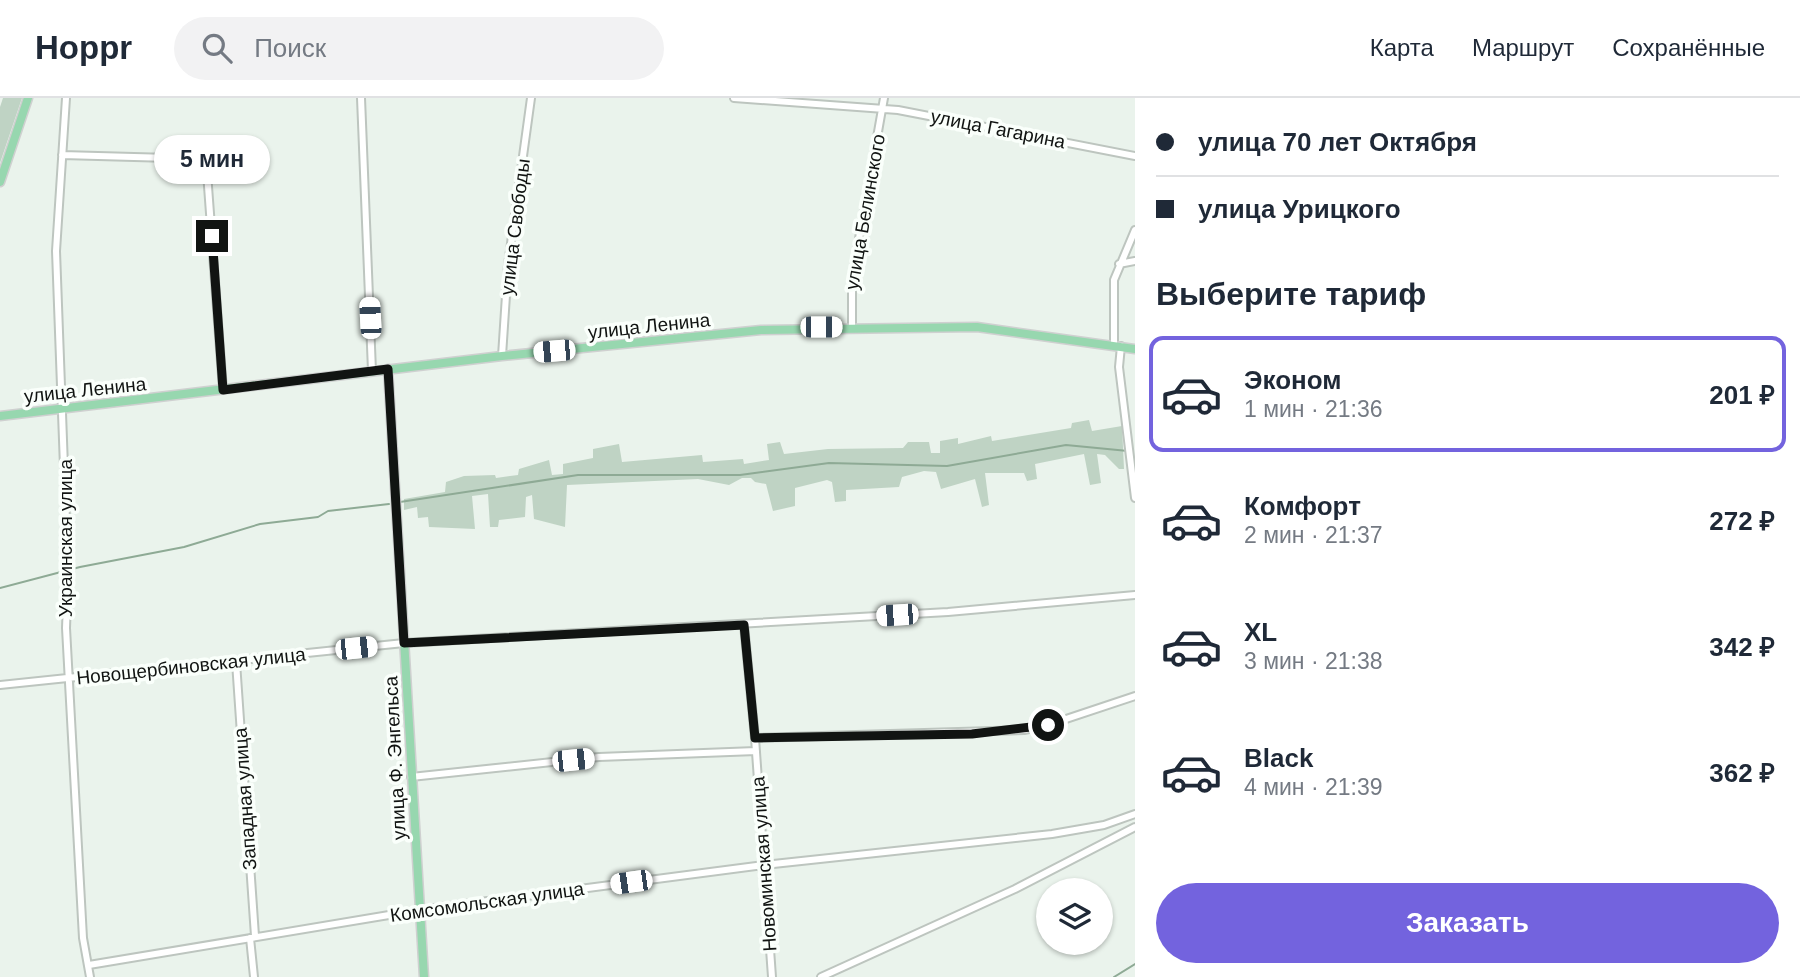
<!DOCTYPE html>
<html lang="ru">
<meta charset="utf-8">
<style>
body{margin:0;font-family:Helvetica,sans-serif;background:#f2f2f3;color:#1f2937;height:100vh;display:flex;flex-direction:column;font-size:26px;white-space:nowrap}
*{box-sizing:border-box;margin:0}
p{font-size:23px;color:#747a83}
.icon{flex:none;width:38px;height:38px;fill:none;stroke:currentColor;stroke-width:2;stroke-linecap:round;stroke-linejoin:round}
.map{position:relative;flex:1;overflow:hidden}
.sheet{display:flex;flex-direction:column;background:#fff;width:665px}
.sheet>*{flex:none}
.hud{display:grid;align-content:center;height:154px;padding:0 21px;background:#fff}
.buttons{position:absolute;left:1036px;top:780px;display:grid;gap:14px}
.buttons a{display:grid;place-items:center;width:77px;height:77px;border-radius:50%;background:#fff;box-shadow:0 2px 5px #0004;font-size:35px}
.end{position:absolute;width:32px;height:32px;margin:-16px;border:9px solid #111412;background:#fff;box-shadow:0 0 0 4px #fff}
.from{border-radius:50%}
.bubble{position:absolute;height:49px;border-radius:24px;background:#fff;box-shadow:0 2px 5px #0004;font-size:23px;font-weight:800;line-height:49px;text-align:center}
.car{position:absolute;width:21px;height:42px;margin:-21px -10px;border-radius:9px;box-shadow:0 0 5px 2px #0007;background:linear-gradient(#fff 24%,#345 0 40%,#fff 0 76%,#345 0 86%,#fff 0)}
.hud b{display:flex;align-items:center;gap:24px;height:66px;font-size:26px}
.hud b+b{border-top:2px solid #e0e1e3}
.hud i{width:18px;height:18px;background:#1f2937}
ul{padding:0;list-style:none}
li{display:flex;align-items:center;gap:21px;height:116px;margin:0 14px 10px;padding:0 7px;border:4px solid transparent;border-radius:14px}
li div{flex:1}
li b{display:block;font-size:26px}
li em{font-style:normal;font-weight:800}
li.on{border-color:#7363de}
li>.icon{width:63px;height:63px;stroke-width:1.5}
h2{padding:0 21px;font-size:32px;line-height:84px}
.action{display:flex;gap:14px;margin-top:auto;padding:14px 21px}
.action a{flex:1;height:80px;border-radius:42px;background:#7363de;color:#fff;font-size:28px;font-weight:800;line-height:80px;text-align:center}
header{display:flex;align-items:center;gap:42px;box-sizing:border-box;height:98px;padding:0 35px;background:#fff;border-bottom:2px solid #e0e1e3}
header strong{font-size:33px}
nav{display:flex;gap:38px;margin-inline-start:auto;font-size:24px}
.search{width:490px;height:63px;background:#f2f2f3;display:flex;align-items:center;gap:18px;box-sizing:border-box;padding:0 24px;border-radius:38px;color:#747a83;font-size:26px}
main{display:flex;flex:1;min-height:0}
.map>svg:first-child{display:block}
</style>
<header>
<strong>Hoppr</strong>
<div class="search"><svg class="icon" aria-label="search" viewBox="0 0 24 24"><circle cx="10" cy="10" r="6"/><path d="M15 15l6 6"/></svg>Поиск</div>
<nav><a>Карта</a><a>Маршрут</a><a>Сохранённые</a></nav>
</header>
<main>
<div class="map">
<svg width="1135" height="879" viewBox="0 0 1135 879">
<rect width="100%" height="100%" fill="#eaf3ec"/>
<path fill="#bfd3c4" d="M3,0H22L0,65V9Z
M1089,322L1092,333L1122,328L1124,371H1119L1105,357L1097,356L1101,385L1090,387L1084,356L1035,366L1037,381L1027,383L1024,375H985L989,407L982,409L975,381L941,391L936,374L924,373L902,379L899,389L846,392V403L835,404L832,384L827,382L795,390V408L773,413L766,386L755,384L751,380H742L729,387L698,381L567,387L565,429L534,421L532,397L526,399L525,419L499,422L498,429H490L488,396L472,398L475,431L429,429L428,419L418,420L417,409L404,412V401L445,394L446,384L464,378L495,377L496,380L518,377L519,371L549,362L552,377L563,376V366L593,360V351L619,346L622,364L702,357L703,364L743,361L744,366L769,362L767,346L780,344L784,356L828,351L903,350L908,344H929L931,355H940V343L958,340V346L991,338L992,343L1071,330L1072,325Z"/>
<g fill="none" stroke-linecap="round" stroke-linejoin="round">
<path stroke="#8eaa95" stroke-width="2" d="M400,404L578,377H740L829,365L947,368L1066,347L1128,353
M0,490L80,469L184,449L260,426L318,419L328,413L389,406
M1114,879L1135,866"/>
<defs>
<path id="minor" d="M66,0L56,153L68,477L66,530L83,840L90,879
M361,0L372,273
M734,0L898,12L1135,58
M62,57L206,61L223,292
M1119,166L1135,163
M852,229V180L884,0
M1114,247V182L1135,132
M1121,248L1119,269L1135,400
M502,258L508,167L531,0
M744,527L755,640L772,879
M236,564L255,838
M0,587L404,545L948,514L1135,497
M755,640L1024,632L1048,627L1135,598
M411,679L599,659L756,653
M250,840L254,879
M89,867L419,812L764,767L1052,736L1104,727L1135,716
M821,879L1015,791L1135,729"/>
<path id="major" d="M0,84L28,0
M388,271L424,879
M0,318L502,258L761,232L977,229L1135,251"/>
</defs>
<use href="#minor" stroke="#bdc5bf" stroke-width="10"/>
<use href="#major" stroke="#cfd0d0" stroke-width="11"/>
<use href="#minor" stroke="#fff" stroke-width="6"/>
<use href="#major" stroke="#97d7af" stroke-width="8"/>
</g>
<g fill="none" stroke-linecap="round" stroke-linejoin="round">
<path stroke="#111412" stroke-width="9" d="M212,138L223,292L388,271L404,545L744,527L755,640L972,636L1048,627"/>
</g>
<g text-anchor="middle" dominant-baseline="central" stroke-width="7" stroke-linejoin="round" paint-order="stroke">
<g font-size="19" fill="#111412" stroke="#fafffb">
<text transform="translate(998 31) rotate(11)">улица Гагарина</text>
<text transform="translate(865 114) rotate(-80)">улица Белинского</text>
<text transform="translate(515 129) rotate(-83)">улица Свободы</text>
<text transform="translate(649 228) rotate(-6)">улица Ленина</text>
<text transform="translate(85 292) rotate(-6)">улица Ленина</text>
<text transform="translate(65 440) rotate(-90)">Украинская улица</text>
<text transform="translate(191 568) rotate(-6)">Новощербиновская улица</text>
<text transform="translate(395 660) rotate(-93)">улица Ф. Энгельса</text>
<text transform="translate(245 701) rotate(-94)">Западная улица</text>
<text transform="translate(764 766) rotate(-94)">Новоминская улица</text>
<text transform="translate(487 804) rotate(-8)">Комсомольская улица</text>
</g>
</g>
</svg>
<div class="buttons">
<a><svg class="icon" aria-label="layers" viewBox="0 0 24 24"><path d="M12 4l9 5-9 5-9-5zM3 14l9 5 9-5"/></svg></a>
</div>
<i class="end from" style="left:1048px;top:627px"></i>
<i class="end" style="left:212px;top:138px"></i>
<div class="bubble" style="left:154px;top:37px;width:116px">5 мин</div>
<i class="car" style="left:370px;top:220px;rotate:357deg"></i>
<i class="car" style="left:821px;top:229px;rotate:90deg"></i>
<i class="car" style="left:554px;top:253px;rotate:265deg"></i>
<i class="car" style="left:897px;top:517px;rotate:266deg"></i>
<i class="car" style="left:356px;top:550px;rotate:84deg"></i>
<i class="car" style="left:573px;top:662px;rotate:84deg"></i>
<i class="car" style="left:631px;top:784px;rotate:262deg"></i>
</div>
<section class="sheet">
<div class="hud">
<b><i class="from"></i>улица 70 лет Октября</b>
<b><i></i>улица Урицкого</b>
</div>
<h2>Выберите тариф</h2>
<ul>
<li class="on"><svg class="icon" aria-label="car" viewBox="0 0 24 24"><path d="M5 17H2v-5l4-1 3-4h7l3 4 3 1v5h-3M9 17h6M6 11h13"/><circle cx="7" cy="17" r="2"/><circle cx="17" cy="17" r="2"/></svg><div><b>Эконом</b><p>1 мин · 21:36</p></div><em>201 ₽</em></li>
<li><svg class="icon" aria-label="car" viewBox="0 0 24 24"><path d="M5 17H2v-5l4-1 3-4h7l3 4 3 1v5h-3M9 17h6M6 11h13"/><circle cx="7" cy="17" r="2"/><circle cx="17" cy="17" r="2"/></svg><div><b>Комфорт</b><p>2 мин · 21:37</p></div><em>272 ₽</em></li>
<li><svg class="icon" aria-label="car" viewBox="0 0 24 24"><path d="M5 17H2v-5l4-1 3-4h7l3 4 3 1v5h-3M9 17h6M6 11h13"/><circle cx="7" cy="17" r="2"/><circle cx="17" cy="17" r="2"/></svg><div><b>XL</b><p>3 мин · 21:38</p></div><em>342 ₽</em></li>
<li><svg class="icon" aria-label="car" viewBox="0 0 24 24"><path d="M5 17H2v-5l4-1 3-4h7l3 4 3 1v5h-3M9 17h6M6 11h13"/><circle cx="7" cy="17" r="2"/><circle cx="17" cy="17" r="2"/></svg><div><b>Black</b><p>4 мин · 21:39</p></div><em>362 ₽</em></li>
</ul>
<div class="action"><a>Заказать</a></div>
</section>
</main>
